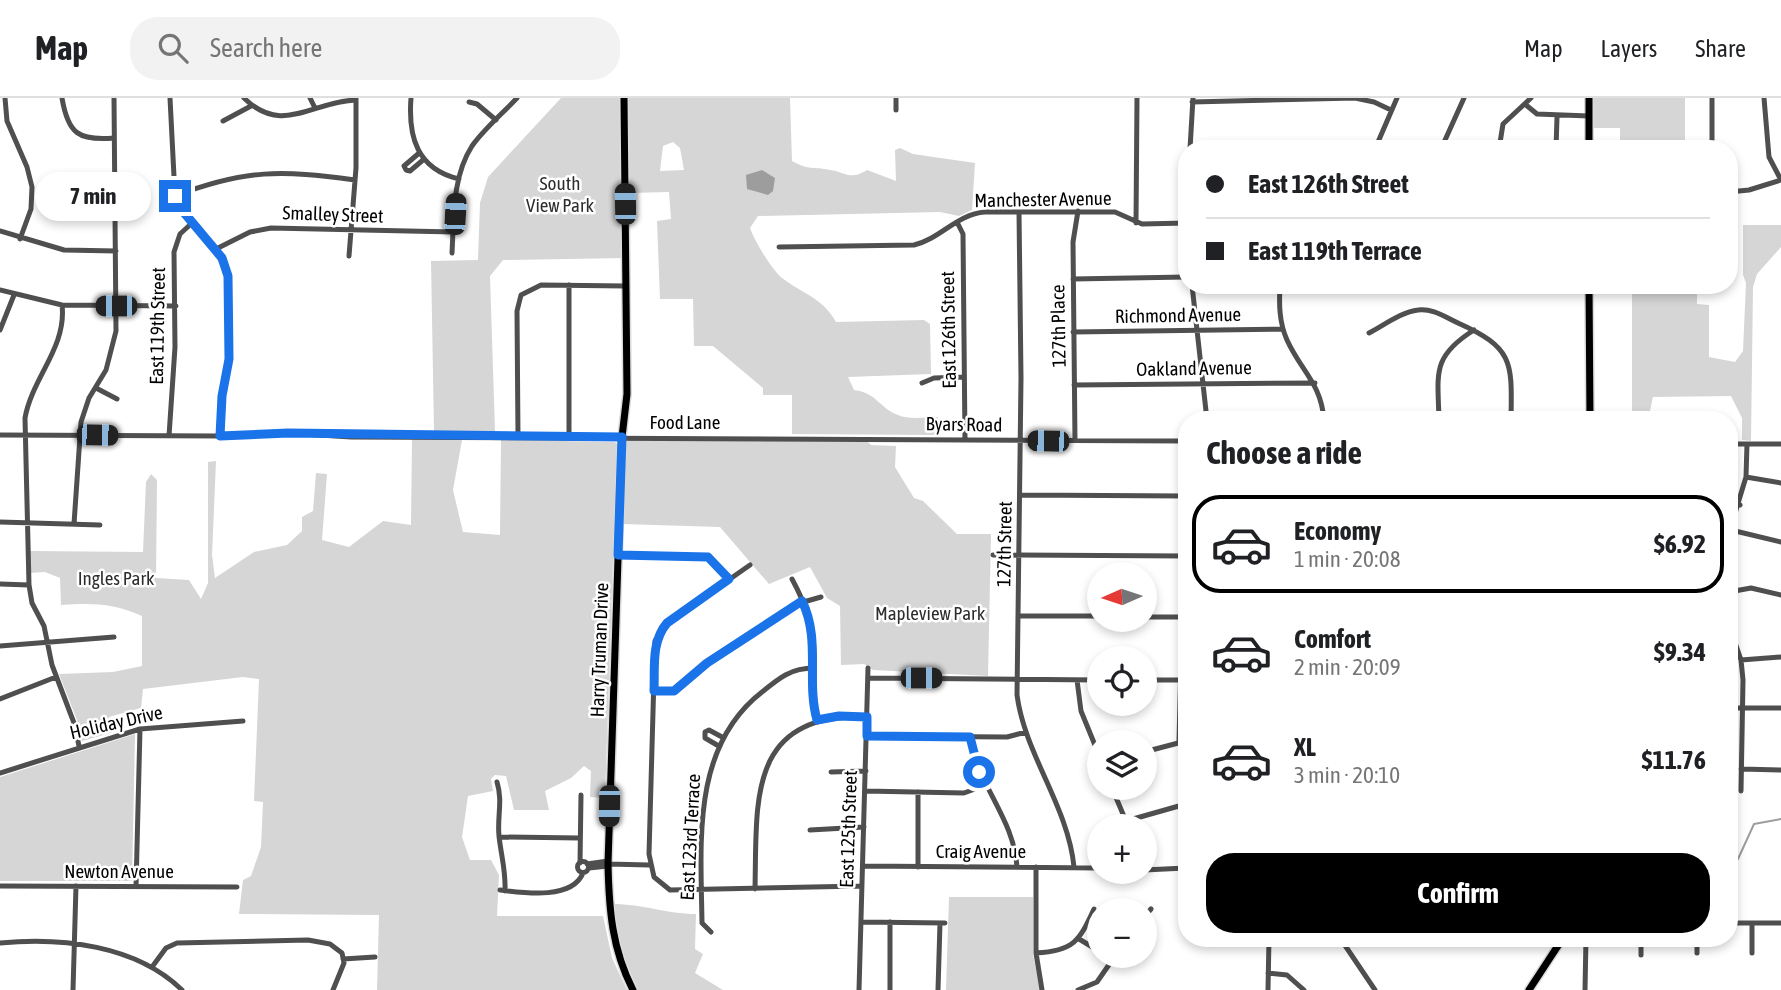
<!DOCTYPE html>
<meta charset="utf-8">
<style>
body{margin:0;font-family:"Asap Condensed",sans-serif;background:#f2f2f2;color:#202124;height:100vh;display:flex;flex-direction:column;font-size:26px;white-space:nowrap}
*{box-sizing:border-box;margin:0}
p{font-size:23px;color:#757577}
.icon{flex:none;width:38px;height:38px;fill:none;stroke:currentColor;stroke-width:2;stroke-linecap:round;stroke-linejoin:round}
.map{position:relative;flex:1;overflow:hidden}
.drawer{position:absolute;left:1178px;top:313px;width:560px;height:536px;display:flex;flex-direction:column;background:#fff;border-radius:28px;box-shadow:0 4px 10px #0003}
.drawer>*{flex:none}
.banner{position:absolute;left:1178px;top:42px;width:560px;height:154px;border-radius:28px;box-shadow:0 4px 10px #0003;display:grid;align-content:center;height:154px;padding:0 28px;background:#fff}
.needle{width:46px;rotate:267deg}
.controls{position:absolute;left:1087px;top:464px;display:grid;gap:14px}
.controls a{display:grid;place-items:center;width:70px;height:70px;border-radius:50%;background:#fff;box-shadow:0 4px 10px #0003;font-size:35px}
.end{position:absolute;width:32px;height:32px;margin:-16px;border:9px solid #1a73e8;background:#fff;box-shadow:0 0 0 4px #fff}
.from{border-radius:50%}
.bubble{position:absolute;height:49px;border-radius:24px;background:#fff;box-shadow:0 4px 10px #0003;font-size:23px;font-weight:700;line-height:49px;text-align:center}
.car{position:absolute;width:21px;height:42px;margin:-21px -10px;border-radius:9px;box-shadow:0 0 5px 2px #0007;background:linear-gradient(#222 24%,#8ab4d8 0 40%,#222 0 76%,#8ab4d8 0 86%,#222 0)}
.banner b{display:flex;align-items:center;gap:24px;height:66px;font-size:26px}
.banner b+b{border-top:2px solid #e0e0e0}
.banner i{width:18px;height:18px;background:#202124}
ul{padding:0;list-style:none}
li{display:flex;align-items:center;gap:21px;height:98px;margin:0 14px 10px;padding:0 14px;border:4px solid transparent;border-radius:28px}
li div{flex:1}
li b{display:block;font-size:26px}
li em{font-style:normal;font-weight:700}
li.on{border-color:#000}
li>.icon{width:63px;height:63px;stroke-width:1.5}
h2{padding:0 28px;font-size:32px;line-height:84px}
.button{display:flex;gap:14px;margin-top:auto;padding:14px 28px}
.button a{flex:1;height:80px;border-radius:28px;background:#000;color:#fff;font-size:28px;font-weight:700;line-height:80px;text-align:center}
header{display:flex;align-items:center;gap:42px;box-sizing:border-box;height:98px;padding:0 35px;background:#fff;border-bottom:2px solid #e0e0e0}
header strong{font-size:33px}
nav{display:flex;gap:38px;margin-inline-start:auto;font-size:24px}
.search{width:490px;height:63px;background:#f2f2f2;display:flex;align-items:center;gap:18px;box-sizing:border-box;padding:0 24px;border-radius:28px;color:#757577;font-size:26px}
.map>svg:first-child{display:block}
</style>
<header>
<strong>Map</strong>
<div class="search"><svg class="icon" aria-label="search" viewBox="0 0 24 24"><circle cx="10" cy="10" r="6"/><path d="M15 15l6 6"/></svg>Search here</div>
<nav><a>Map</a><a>Layers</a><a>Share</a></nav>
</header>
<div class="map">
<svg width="1781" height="892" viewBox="0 0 1781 892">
<rect width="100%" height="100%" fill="#fff"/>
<path fill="#d6d6d6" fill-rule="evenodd" d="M561,0H624L626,160L503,162L490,178L495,333H434L431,163L478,162L480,105L488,79Z
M629,0H790L792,63C810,73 812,68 830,72C846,74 849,83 867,72L896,83L895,52L900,50L913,56L975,65L972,112L959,118L940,114L758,118L750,130C754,142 772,172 782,180C803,196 823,200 836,224L924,222L930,226L931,276L848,279L854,292C877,295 878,309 898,317C909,322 926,319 938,319V337L792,336V297H763V290L713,248H694L693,201H660L657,123L671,121L669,94L629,95ZM673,44L680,50L684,72L660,73L663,48Z
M1594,0H1685V51H1620V30H1594Z
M1743,127H1781V149L1757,176L1753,189L1751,343L1742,342V320L1731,298L1653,299L1648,322H1632V187H1697V206L1709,207V259L1735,264L1743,253L1746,185L1743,177Z
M412,341L462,342L453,392L463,434L500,437L501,342L615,344L617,346L605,700L590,699L591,673L584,668L571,680L545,693L549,712H514L506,678L495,677L491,681L493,693L468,698L462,739L470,762H491L499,777L497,818H603L612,860L627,892H377L379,817L239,816L243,782L251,778L261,749L263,704L254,703L259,581L243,579L143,591L141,610L109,619L114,634L82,643L77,622L59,576L113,574L142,568V518C113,505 92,505 61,507L60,480L45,474L29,475L30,453L143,454L146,384L151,376L157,382L156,480L189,482L201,501L208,485V364L216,363L212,457L215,480L254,454L287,447L302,433V419L313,413L316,375L327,376L322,442L349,449L383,423L411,427Z
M629,342L868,344L871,347L896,348L895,369L914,400L923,403L957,436H991L988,578L873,572L864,566L841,567L840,508L827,500L810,469L769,486L720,429L622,426L625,345Z
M135,636L132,783H0V679Z
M949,799H1033V856L1040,892H946Z
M612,806C644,806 666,816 696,816L695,851L703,856L695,875L723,892H638L620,850Z"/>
<path fill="#9d9d9d" d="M762,72L775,80L773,93L768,97L747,91L746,77Z"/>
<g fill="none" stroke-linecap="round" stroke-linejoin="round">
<path stroke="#9d9d9d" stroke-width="2" d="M1729,767L1738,761L1754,726L1781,721"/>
<defs>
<path id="major" d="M624,0L627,296L622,339L608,766C609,812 612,851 633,892
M1589,0V51
M1589,187L1590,322
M1529,892L1563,840"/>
</defs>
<use href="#major" stroke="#dbdbdb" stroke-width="10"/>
<path stroke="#4f4f4f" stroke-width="5" d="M5,0L7,23L27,69L32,89L31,111L20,141
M62,0C68,36 79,43 114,40
M170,0L175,98L181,111L216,151L228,178L229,261L222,298L220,338
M244,0C282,38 313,3 356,2
M310,0L315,10
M411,0C408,39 417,71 459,81
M1712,0V51
M1764,0L1769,59L1781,82
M469,4L477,6L496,22
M1192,4L1355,0L1374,4L1391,12
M1526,7L1537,16L1589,18
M896,12V0
M223,23L251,8
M1190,51L1193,0
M1375,51L1397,0
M1441,51L1464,0
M1499,51L1503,26L1531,0
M1556,51L1557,19
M418,56L404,68L406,72L410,73L423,62
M1729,94L1749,92L1781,82
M175,98C246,71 281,72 355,82
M86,99L115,96
M1019,114L1021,280L1017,597C1025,657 1068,708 1074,769
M957,124L963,136L965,342
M1136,125L1137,0
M0,133L64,152L116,153
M779,149L914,147C940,141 957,116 985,114H1115L1142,126L1186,125
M216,151L250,134L271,130L454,134
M452,155C454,120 452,79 472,48C484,31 502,16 517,0
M349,158L356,70V0
M1073,181L1186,179
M569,187V339
M1192,187L1207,322
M1280,187C1279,206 1279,224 1287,242C1301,273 1321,285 1324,322
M0,192L62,207L176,208
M62,207C67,249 32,280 25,320L29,487L32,505L44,528L52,567L74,625L79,648
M0,232L14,197
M1073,234L1283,231
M1369,235C1383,228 1401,214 1418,212C1432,210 1445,219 1458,225C1514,250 1512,264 1511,322
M922,285L934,280L964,279
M1074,287L1315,285
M96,290L117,301
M1439,322C1438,276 1431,259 1474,232
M0,337L220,338L288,335L351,339L1186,343
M169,338L175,249L174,154L180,136L192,125
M518,339L517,213L521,197L541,187L626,188
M1075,343L1073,144L1078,113
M1729,346H1781
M1746,379L1781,385
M1021,397L1186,398
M1729,401L1740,407
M0,424L100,427
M74,426L81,324L89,300L106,272L116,233L114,0
M1731,432L1781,444
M1729,435L1746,379L1747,346
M618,457L708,459L729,481
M993,457L1186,458
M750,467L667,525L655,543L649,756L654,779L670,792L862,788
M792,481C804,503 814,529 814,555C815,578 811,600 817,622
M0,486L29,487
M1729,494L1751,490L1781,497
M1018,518H1099
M1144,519H1186
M1729,527L1741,562L1743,582L1741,693
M0,548L114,539
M1741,562L1781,559
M868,580L1099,582
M1077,582L1081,613L1099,657
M1144,582H1186
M654,593H673L707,565L793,507L821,499
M0,601L56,579
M1729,610H1781
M867,638L1007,639L1026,634
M970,639C977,687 1014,720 1017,769
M1179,643L1182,519L1186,483
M717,647L705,640V634L709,632L722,639
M1144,654L1186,643
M1741,671L1781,672
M831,674L866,673
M0,675L140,631L243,623
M497,684C503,703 497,719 499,738C501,757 506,773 505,793
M1112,690L1128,728
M865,693L964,695L986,687
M1126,723L1186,706
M810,732L864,729
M499,739L579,740
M577.5 769a5.5 5.5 0 1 1 11 0a5.5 5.5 0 1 1-11 0Z
M580,765L581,697
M587,766L608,763
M608,766L649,767
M863,768L1099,770
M918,769V694
M1036,769V855L1042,892
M589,770L608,768
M1144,772L1186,770
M0,788L237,789
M136,789L140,631
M755,791C757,702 747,615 867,619
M500,792C524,795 572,802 583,775
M1144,819L1151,811
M861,824L945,825
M1729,825H1781
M711,834L702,825C701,745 691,649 762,594C779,580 791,570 814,570
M1340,840L1375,892
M1641,840V857
M1697,840V855
M1079,841L1099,853
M0,845C61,839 136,847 182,892
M1036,855C1073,853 1079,844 1094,811
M1752,855V825
M343,861L375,859
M152,869L166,850L177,845L308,842L330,846L342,855L344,865L333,892
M1268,875L1287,877L1304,892
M73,892L76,788
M859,892L868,570
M890,892V824
M938,892L940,825
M1078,892L1097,884L1115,858
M1268,892L1269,840
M1585,892L1586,840"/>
<use href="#major" stroke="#000" stroke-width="7"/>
</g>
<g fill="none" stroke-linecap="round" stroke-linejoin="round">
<path stroke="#1a73e8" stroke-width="9" d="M175,98L181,111L222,160L228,178L229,261L222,298L220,338L288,335L622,339L618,457L708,459L729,481L667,525C651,544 655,569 654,593H674L707,565L802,503C821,541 806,583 817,622L839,618L867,619V638L970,639L979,674"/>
</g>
<g text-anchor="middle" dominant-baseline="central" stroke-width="5" stroke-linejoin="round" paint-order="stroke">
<g font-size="19" fill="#2d2d2d" stroke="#fff">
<text x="560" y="85">South<tspan x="560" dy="22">View Park</tspan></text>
<text x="116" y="480">Ingles Park</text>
<text x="930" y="515">Mapleview Park</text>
</g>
<g font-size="19" fill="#000" stroke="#fff">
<text transform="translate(1043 101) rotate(-1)">Manchester Avenue</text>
<text transform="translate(333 116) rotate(2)">Smalley Street</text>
<text transform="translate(1178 217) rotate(-1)">Richmond Avenue</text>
<text transform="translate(157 228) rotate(-89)">East 119th Street</text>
<text transform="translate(1058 228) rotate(-91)">127th Place</text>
<text transform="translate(948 232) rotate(-91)">East 126th Street</text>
<text transform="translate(1194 270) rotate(-1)">Oakland Avenue</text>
<text x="685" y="324">Food Lane</text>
<text transform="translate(964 326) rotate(1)">Byars Road</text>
<text transform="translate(1004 446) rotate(-89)">127th Street</text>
<text transform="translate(599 552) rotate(-88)">Harry Truman Drive</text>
<text transform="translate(116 624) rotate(-13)">Holiday Drive</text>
<text transform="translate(848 731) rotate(-88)">East 125th Street</text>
<text transform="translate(690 739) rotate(-87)">East 123rd Terrace</text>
<text x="981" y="753">Craig Avenue</text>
<text x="119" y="773">Newton Avenue</text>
</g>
</g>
</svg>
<div class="controls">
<a><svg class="needle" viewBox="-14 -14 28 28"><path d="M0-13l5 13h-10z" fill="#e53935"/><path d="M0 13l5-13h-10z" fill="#757577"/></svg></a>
<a><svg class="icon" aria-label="locate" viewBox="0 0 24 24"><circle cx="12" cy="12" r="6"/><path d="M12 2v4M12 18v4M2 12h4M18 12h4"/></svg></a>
<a><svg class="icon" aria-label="layers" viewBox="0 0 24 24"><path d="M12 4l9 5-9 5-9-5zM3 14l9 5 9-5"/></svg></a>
<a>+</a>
<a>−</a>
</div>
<i class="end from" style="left:979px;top:674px"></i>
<i class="end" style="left:175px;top:98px"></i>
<div class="bubble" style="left:35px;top:74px;width:116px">7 min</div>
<i class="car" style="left:625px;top:106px;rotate:359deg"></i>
<i class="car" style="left:455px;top:116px;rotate:3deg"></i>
<i class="car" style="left:116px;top:208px;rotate:270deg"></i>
<i class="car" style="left:97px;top:337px;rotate:91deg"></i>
<i class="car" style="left:1048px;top:343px;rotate:271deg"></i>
<i class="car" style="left:921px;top:580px;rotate:90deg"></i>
<i class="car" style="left:609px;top:708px;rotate:181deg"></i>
<div class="banner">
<b><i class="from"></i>East 126th Street</b>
<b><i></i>East 119th Terrace</b>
</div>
<section class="drawer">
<h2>Choose a ride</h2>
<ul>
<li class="on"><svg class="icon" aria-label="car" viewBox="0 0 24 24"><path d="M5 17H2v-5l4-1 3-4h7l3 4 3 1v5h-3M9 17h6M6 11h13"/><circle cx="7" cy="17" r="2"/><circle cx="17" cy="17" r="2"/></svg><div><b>Economy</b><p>1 min · 20:08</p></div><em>$6.92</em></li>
<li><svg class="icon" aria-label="car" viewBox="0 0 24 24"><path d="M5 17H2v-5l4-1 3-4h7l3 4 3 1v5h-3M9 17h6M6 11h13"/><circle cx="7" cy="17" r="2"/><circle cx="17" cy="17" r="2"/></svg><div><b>Comfort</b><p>2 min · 20:09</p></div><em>$9.34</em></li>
<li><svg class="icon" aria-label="car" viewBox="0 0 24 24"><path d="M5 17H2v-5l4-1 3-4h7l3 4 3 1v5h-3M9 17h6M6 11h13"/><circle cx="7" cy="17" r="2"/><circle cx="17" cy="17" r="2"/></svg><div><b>XL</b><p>3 min · 20:10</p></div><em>$11.76</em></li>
</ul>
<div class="button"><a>Confirm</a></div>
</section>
</div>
